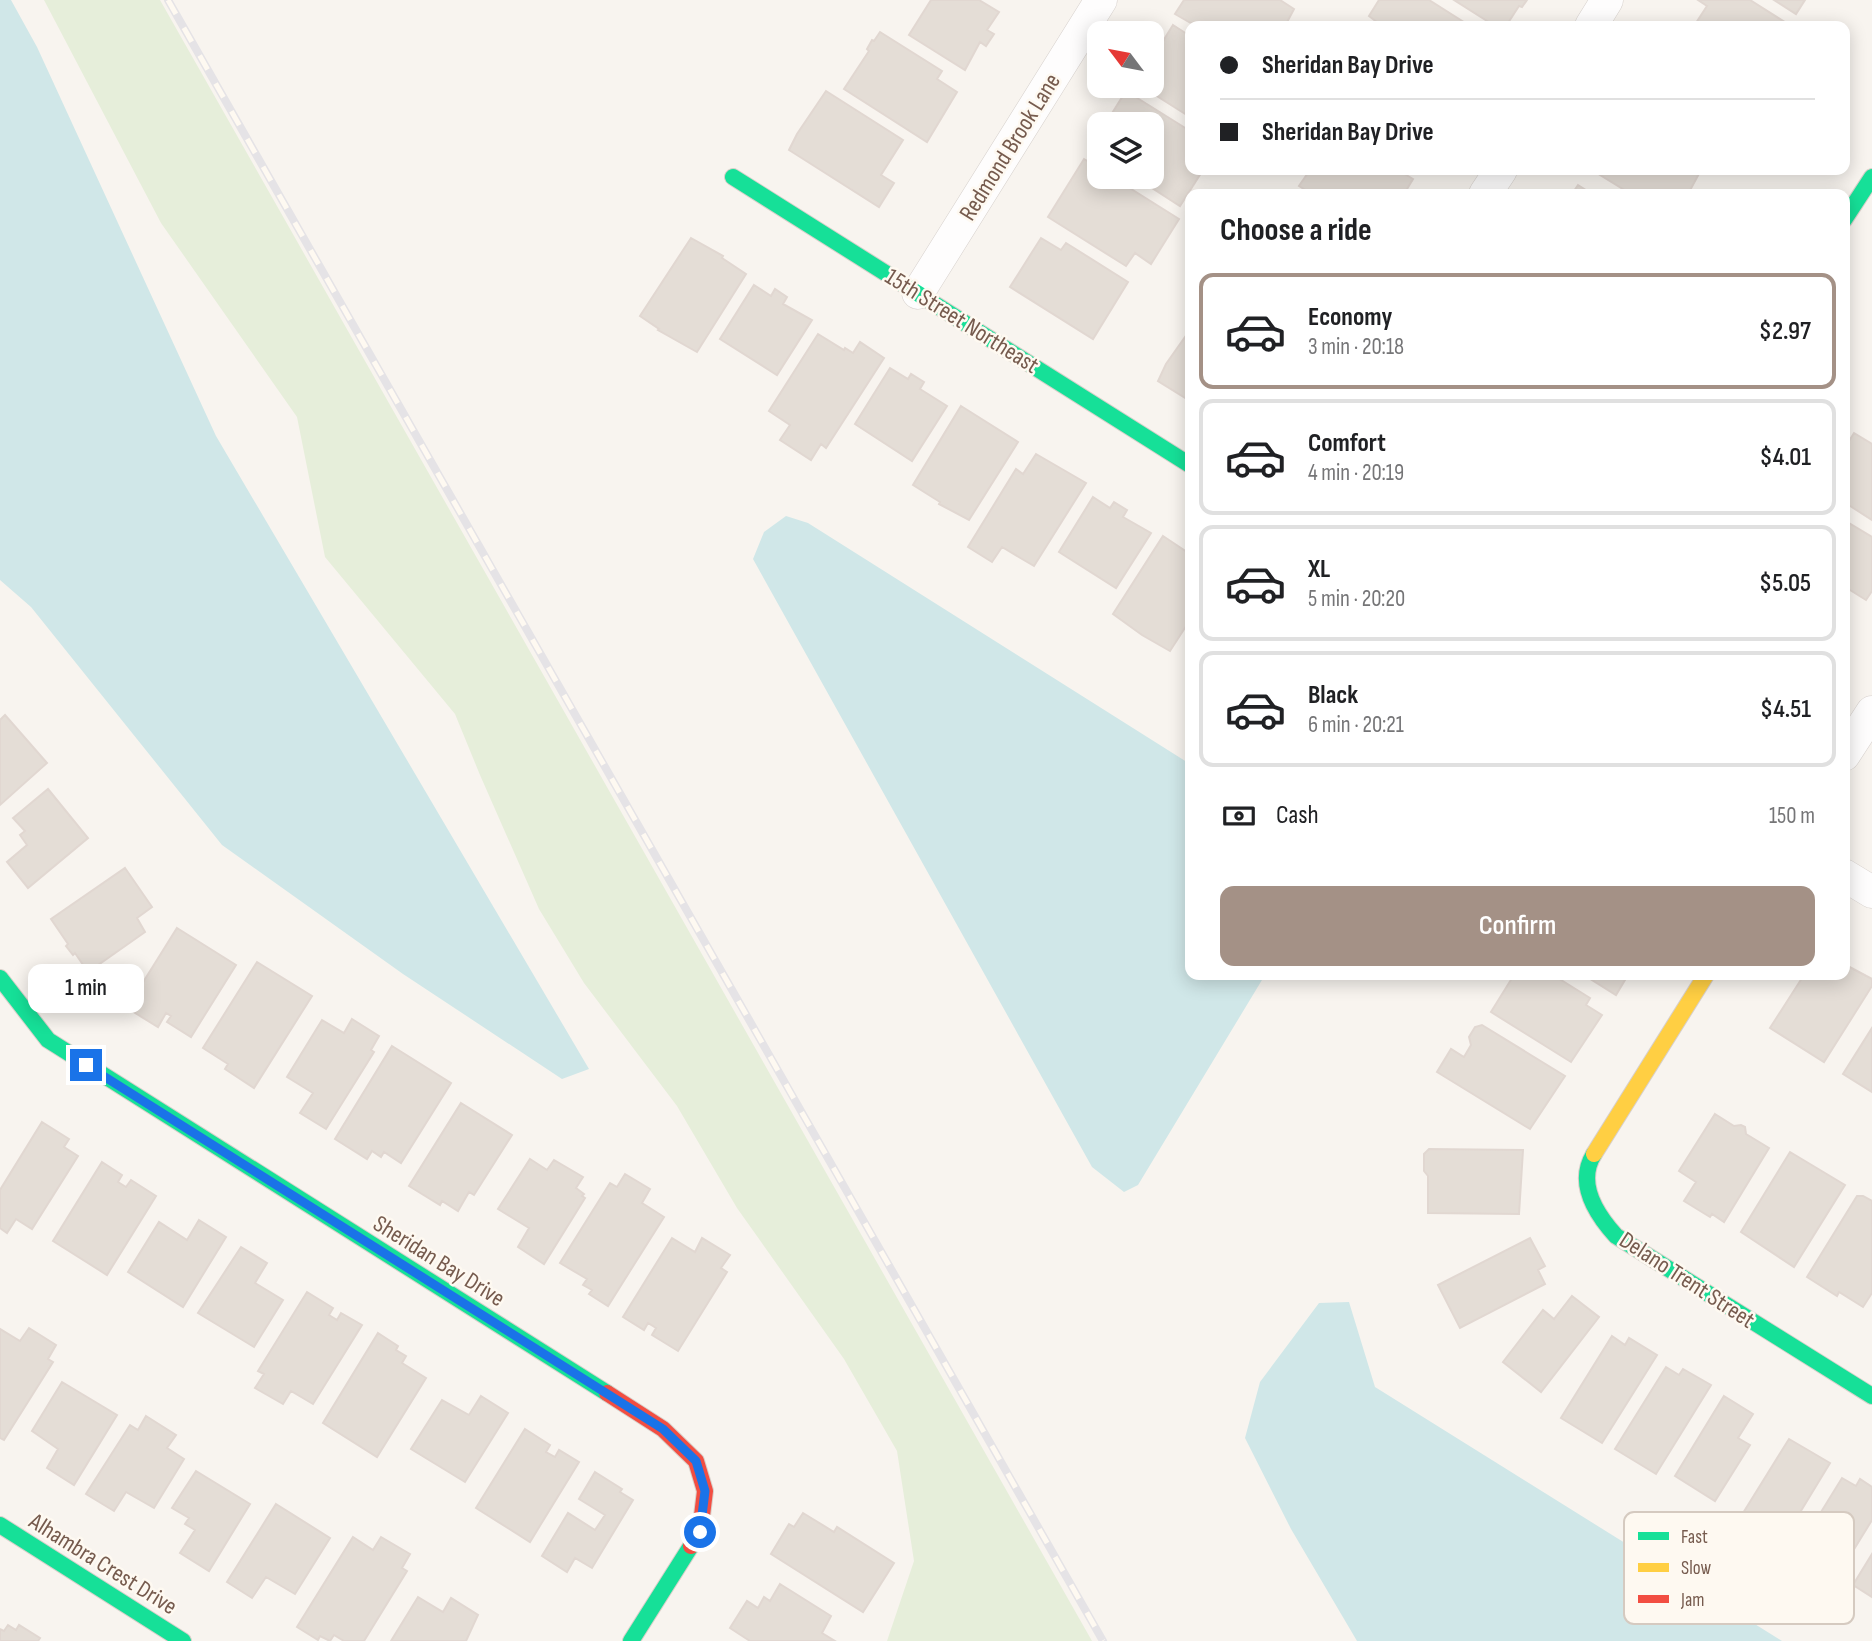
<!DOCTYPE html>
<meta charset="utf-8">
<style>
body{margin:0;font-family:"Sofia Sans Condensed",sans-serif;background:#f6f6f6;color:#202124;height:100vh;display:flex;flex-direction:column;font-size:26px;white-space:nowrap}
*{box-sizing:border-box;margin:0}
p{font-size:23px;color:#757577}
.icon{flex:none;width:38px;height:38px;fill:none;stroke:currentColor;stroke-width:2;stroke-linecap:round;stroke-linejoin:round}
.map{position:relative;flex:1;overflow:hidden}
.side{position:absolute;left:1185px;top:189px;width:665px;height:791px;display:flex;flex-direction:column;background:#fff;border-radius:14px;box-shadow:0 4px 18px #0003}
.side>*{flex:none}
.banner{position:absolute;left:1185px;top:21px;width:665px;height:154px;border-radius:14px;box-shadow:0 4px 18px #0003;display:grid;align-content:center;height:154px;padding:0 35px;background:#fff}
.needle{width:46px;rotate:302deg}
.fabs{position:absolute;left:1087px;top:21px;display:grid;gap:14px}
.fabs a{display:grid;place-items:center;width:77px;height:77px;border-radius:14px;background:#fff;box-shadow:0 4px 18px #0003;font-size:35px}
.end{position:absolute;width:32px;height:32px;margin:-16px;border:9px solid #1a73e8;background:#fff;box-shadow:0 0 0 4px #fff}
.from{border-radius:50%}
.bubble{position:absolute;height:49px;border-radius:14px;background:#fff;box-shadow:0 4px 18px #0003;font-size:23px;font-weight:600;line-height:49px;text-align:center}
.banner b{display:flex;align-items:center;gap:24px;height:66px;font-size:26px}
.banner b+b{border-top:2px solid #e0e0e0}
.banner i{width:18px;height:18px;background:#202124}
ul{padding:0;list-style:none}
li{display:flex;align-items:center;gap:21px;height:116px;margin:0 14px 10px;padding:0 21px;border:4px solid #e0e0e0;border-radius:14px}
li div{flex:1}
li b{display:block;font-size:26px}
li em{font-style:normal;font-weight:600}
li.active{border-color:#a49186}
li>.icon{width:63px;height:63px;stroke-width:1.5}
h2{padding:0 35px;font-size:32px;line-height:84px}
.pay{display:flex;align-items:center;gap:18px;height:77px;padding:0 35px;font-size:26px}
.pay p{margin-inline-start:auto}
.cta{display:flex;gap:14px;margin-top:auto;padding:14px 35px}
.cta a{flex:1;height:80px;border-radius:14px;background:#a49186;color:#fff;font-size:28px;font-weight:600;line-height:80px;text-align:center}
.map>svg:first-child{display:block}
</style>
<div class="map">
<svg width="1872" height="1641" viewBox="0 0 1872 1641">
<rect width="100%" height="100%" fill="#f8f4ef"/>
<path fill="#e6eeda" d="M44,0H160L1092,1641H887L914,1561L897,1451L844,1359L737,1208L677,1106L584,983L539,909L480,775L455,714L325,557L297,417L161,223Z"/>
<path fill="#d0e7e8" d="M0,0H11L37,47L216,436L589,1069L562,1079L403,974L222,845L31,607L0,580Z
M786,516L808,523L1190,764V975H1265L1138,1185L1124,1192L1092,1167L753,559L764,532Z
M1349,1302L1375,1387L1782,1641H1357L1291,1529L1245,1438L1260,1382L1319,1303Z"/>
<path fill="#e4ddd6" stroke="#e1d7d1" stroke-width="2" d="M931,0H979L999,12L987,30L994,34L986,46L980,42L965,70L909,35Z
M1184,0H1280L1294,9L1285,26H1196L1175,14Z
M1379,0H1429L1470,26H1382L1369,16Z
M1454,0H1527L1522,7L1519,6L1506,26H1495Z
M1698,0H1750L1791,26H1694L1707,6Z
M1774,0H1805L1796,14Z
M1173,25L1190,36V117L1141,86H1152V59Z
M880,32L942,71L937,79L957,92L927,142L844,89L869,51L867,49L872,40L874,41Z
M826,91L903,140L881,175L894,183L879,207L789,150L797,134Z
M1126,91L1190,131V170H1203L1180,206L1135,177H1152V124H1120L1122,121L1111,115Z
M1084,159L1099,168V177H1112L1179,219L1151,264L1135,253L1126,266L1048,217Z
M1310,170H1398L1413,179L1404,194H1312L1299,186Z
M1592,170H1701L1688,194H1631Z
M1578,185L1592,194H1572Z
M691,238L723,256L722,258L746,274L697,352L658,330L659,329L640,316Z
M1041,238L1061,250L1066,243L1128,282L1093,339L1010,287Z
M754,285L771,296L775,289L787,297L783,304L812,320L777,375L720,339Z
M1190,330V401L1158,381L1166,364Z
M818,334L844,350L845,348L853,353L860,342L884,358L826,448L821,444L811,460L780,440L790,425L769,411Z
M890,368L908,379L911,374L924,382L920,389L947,406L912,461L855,424Z
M961,406L1018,442L969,520L939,504L940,502L913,485Z
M1854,433L1872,444V520L1844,502V449Z
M1036,454L1086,483L1034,566L1002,547L992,562L968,547L1016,469L1023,474Z
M1093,497L1110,508L1114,502L1127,510L1123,517L1151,533L1116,588L1059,552Z
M1844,520L1872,537V591L1866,600L1850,590L1844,596Z
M1163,536L1187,552L1190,549V620L1170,651L1142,635L1113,614Z
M5,715L47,763L0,805V720Z
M48,789L88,838L28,888L7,862L27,845L20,835L25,831L13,818Z
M125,868L152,907L137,918L145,932L88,972L75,953L73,955L66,946L68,944L51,919Z
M177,928L236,965L191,1037L167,1022L171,1016L166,1013L158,1027L127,1008Z
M257,962L312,996L254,1088L225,1069L228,1064L203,1048Z
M1844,964L1872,979V986L1824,1062L1770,1028L1804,975H1844Z
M1514,975H1553L1590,998L1586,1005L1602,1015L1571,1062L1491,1012Z
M1584,975H1628L1616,995Z
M352,1019L379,1036L371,1050L374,1052L326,1129L300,1113L313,1093L287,1077L322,1020L344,1033Z
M1482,1025L1565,1076L1530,1129L1437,1072L1451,1049L1464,1057L1471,1045L1469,1037L1475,1027Z
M1872,1028V1092L1843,1074Z
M392,1046L451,1083L401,1163L384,1152L381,1157L372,1151L367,1159L335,1139Z
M461,1103L512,1135L474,1195L469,1192L458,1211L442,1201L440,1205L409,1186Z
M1715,1114L1734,1126L1741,1125L1745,1127L1746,1134L1769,1148L1724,1222L1712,1214L1710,1217L1684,1201L1696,1182L1679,1171Z
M42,1122L69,1139L64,1147L78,1156L32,1229L16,1219L7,1233L0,1228V1190Z
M1429,1149L1523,1150L1519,1214L1428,1213V1176L1424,1171V1154Z
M1790,1152L1845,1185L1794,1267L1741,1232Z
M530,1159L547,1170L554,1160L583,1177L576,1188L584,1194L582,1196L585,1198L544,1264L518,1247L529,1228L498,1209Z
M102,1162L122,1175L118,1182L126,1187L131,1180L156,1196L107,1275L53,1241Z
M625,1174L650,1189L642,1203L664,1217L608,1306L589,1294L592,1290L583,1285L587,1279L560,1263L610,1183L617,1187Z
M1857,1196H1863L1872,1201V1293L1863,1307L1839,1292L1837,1296L1807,1277Z
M199,1220L226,1237L183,1307L128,1272L159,1222L187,1240Z
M672,1238L695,1252L702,1238L730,1255L721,1268L727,1272L678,1351L652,1335L656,1328L648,1323L644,1330L623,1317Z
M1530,1238L1545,1266L1538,1270L1545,1284L1460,1328L1438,1285Z
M241,1247L267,1263L255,1283L283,1300L254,1347L198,1313Z
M307,1292L333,1308L329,1315L337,1320L341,1313L362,1325L313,1404L291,1391L283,1404L255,1388L264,1374L258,1371Z
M1572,1296L1599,1317L1541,1392L1503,1362L1543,1310L1554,1319Z
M29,1328L56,1345L48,1359L53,1362L4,1440L0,1438V1329L20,1341Z
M378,1333L398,1346L396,1350L406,1356L402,1363L426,1378L377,1457L323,1423Z
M1612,1336L1625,1345L1629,1338L1657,1355L1602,1443L1561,1418Z
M1666,1367L1679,1375L1683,1369L1711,1385L1656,1474L1615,1449Z
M62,1382L117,1415L74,1485L47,1468L58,1449L32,1431Z
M481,1396L508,1413L465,1482L411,1449L442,1400L469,1415Z
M1724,1396L1753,1414L1738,1438L1750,1445L1715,1501L1675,1476Z
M146,1416L176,1435L167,1448L184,1459L154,1508L126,1492L114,1511L86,1494L130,1425L138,1430Z
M525,1429L550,1445L546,1452L555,1457L559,1450L579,1462L530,1542L476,1508Z
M1789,1439L1830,1463L1776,1552L1735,1526Z
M196,1471L250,1504L209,1571L180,1553L195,1530L185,1524L189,1518L172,1508Z
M595,1472L622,1489L620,1492L633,1500L592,1568L575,1558L567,1572L542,1556L568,1513L595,1530L605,1515L579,1499Z
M1842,1478L1856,1486L1860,1479L1872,1487V1520L1832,1585L1819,1576L1808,1593L1781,1577Z
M276,1504L330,1538L295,1594L266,1577L252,1598L227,1582Z
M803,1513L834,1532L837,1527L894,1563L863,1612L771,1554L789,1524L794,1527Z
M353,1537L373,1550L381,1537L410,1554L402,1568L407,1571L364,1641H344L334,1635L330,1641L320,1636L318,1640L297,1627Z
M1872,1554V1597L1853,1585Z
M780,1584L831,1616L822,1633L835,1641H750L730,1628L747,1601L758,1608L764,1597L770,1601Z
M418,1597L443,1612L451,1598L478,1615L466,1641H391Z
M8,1625L16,1630L19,1625L40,1638L38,1641H0V1629L4,1631Z"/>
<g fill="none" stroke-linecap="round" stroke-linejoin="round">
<defs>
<path id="street" d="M1591,26L1607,0
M1485,194L1501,170
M918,293L1101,0
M1844,755L1872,712
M1844,875L1872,892"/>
<path id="fast" d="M733,177L1190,465
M1844,220L1872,177
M0,978L48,1040L607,1393
M1594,1154C1576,1183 1596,1214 1616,1236L1872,1396
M0,1525L183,1641
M631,1641L691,1546"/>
<path id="slow" d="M1594,1154L1706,975"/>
<path id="jam" d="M607,1393L663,1429L696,1461L705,1491L700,1532L691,1546"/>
</defs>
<use href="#street" stroke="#d7d1cd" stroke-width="33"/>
<use href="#fast" stroke="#d8d0ca" stroke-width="18"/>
<use href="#slow" stroke="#d8d0ca" stroke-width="18"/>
<use href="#jam" stroke="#d8d0ca" stroke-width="18"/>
<use href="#street" stroke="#fefdfd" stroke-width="32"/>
<use href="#fast" stroke="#16e098" stroke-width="16"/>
<use href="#slow" stroke="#ffcf43" stroke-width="16"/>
<use href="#jam" stroke="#f24e42" stroke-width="16"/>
<defs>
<path id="rail" d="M168,0L1103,1641"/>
</defs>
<use href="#rail" stroke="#e5e3e6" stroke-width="8"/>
<use href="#rail" stroke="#fef9f1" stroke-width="5" stroke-dasharray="16" stroke-linecap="butt"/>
</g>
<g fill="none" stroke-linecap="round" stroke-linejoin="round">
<path stroke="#1a73e8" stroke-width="9" d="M86,1065L663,1429L696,1461L705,1491L700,1532"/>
</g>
<g text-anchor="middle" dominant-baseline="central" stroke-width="5" stroke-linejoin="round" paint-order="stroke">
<g font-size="24" fill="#765b4e" stroke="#fef9f1">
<text transform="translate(1010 147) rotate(-58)">Redmond Brook Lane</text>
<text transform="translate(962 321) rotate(32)">15th Street Northeast</text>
<text transform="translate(439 1261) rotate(32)">Sheridan Bay Drive</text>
<text transform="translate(1687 1280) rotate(33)">Delano Trent Street</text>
<text transform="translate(103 1564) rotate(32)">Alhambra Crest Drive</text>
</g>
</g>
<rect x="1624" y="1512" width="230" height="112" rx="10" fill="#fef9f1" stroke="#d5cac0" stroke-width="2"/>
<rect x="1638" y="1532" width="31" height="8" fill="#16e098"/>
<rect x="1638" y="1563" width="31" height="9" fill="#ffcf43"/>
<rect x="1638" y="1595" width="31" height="8" fill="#f24e42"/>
<g font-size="19" fill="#765b4e">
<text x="1681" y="1543">Fast</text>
<text x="1681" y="1574">Slow</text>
<text x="1681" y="1606">Jam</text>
</g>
</svg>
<div class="fabs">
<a><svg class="needle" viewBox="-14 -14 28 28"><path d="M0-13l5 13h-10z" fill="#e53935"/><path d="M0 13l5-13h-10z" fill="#757577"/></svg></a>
<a><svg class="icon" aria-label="layers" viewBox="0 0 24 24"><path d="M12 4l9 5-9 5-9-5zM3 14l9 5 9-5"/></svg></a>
</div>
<i class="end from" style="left:700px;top:1532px"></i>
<i class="end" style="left:86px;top:1065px"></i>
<div class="bubble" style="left:28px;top:964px;width:116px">1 min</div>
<div class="banner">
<b><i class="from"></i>Sheridan Bay Drive</b>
<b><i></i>Sheridan Bay Drive</b>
</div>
<section class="side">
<h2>Choose a ride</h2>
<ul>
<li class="active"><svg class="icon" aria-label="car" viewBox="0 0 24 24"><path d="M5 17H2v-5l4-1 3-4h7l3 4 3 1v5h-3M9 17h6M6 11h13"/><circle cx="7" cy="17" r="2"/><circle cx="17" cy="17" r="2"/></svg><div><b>Economy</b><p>3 min · 20:18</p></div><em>$2.97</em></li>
<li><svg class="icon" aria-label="car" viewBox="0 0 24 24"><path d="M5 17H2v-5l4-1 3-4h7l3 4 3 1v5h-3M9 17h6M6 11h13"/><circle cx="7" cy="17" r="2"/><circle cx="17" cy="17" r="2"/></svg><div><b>Comfort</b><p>4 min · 20:19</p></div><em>$4.01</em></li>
<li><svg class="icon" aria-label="car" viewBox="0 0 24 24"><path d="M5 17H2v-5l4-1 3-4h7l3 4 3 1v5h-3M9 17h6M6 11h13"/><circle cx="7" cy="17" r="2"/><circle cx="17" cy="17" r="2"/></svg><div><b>XL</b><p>5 min · 20:20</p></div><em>$5.05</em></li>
<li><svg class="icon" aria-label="car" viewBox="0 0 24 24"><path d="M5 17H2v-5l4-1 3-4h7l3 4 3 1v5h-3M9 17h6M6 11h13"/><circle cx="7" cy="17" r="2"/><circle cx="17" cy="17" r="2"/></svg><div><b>Black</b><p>6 min · 20:21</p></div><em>$4.51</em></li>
</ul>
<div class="pay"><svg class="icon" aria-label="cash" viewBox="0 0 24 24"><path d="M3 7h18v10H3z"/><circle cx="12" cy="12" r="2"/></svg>Cash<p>150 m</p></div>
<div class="cta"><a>Confirm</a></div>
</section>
</div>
